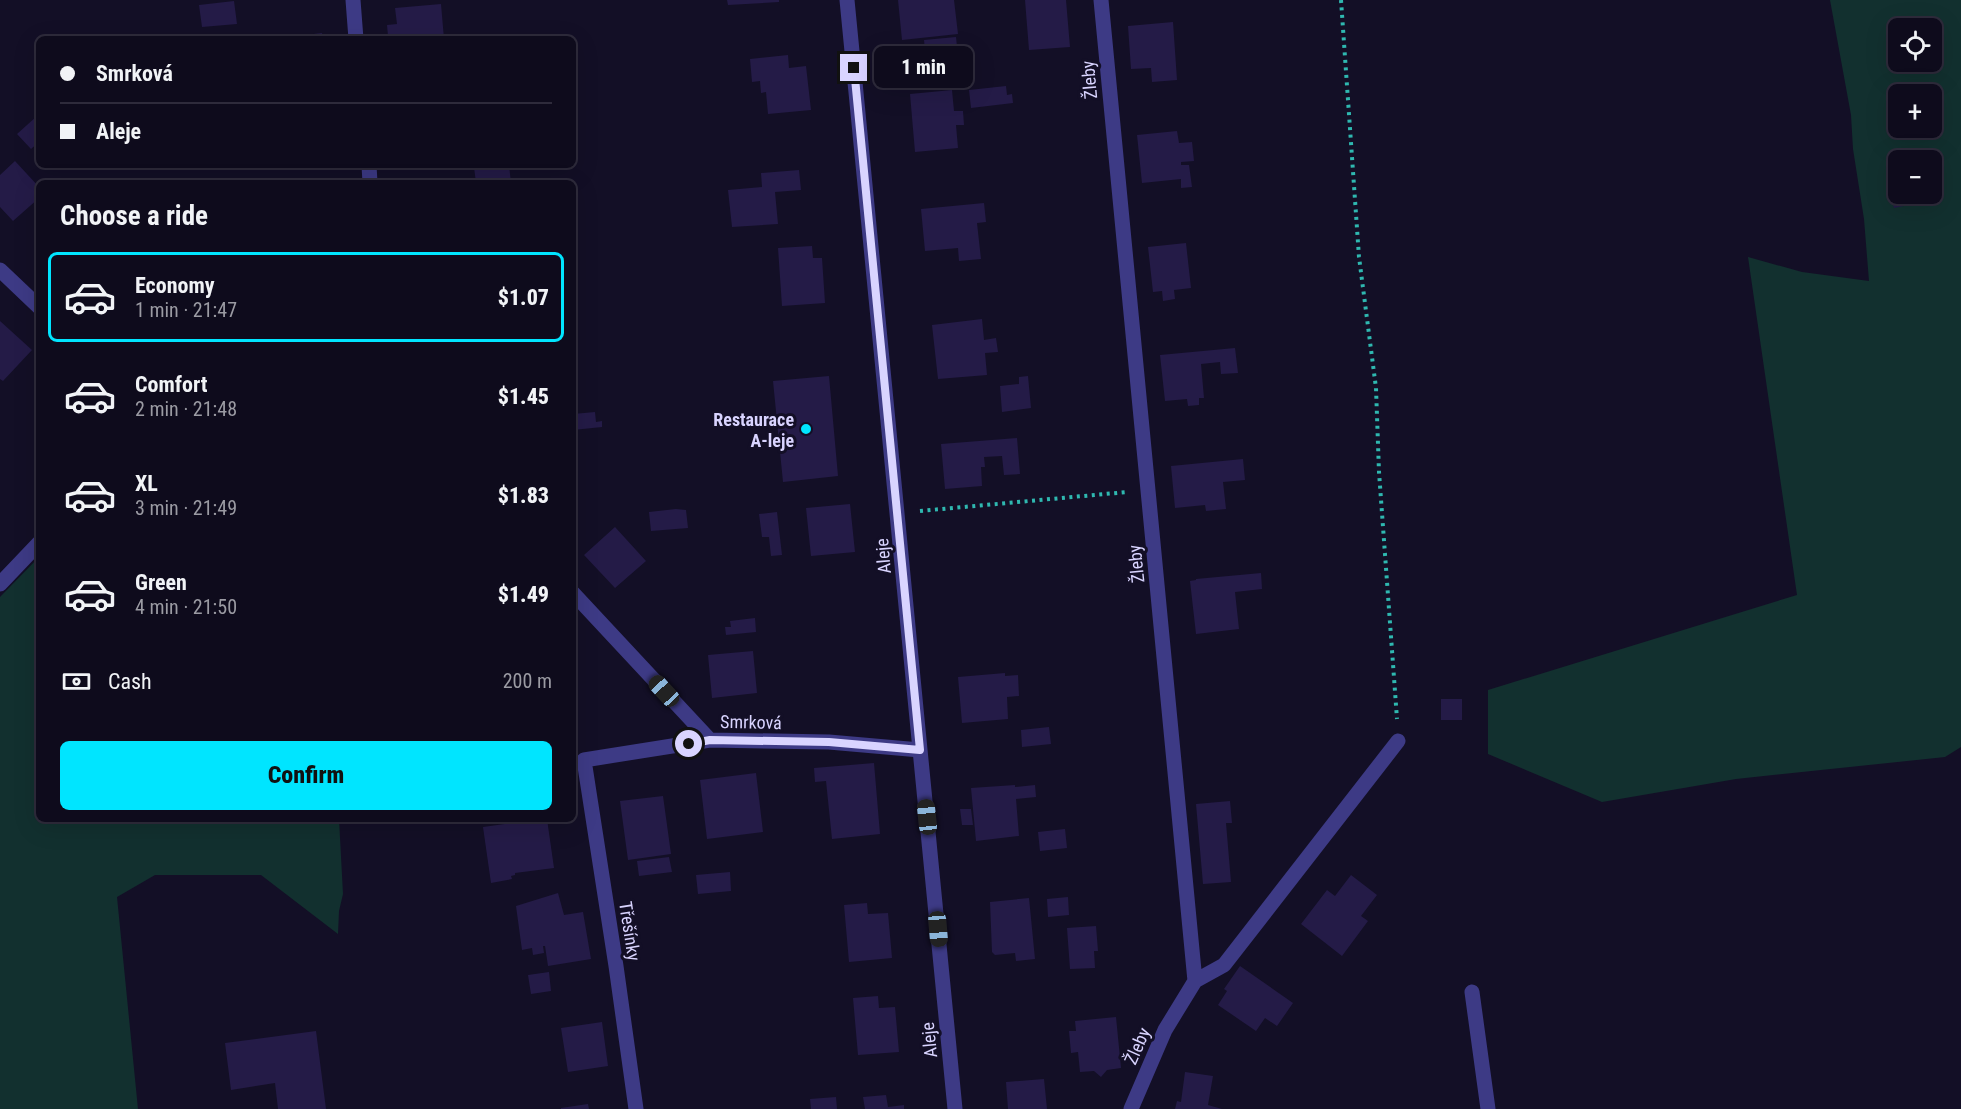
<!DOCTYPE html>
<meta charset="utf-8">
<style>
body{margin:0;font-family:"Roboto Condensed",sans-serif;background:#171425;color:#f1f3f6;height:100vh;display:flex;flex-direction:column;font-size:22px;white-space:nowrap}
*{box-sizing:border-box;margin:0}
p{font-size:20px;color:#9b9ba3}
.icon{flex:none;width:33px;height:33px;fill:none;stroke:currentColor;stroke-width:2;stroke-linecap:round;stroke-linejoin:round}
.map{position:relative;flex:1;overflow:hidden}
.drawer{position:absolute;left:36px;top:180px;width:540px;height:642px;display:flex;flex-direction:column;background:#0e0b1c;border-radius:9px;box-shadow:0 6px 24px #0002,0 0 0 2px #2e2b3b}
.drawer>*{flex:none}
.guide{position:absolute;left:36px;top:36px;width:540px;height:132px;border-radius:9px;box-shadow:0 6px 24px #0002,0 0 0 2px #2e2b3b;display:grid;align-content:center;height:132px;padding:0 24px;background:#0e0b1c}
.controls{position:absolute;left:1888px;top:18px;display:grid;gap:12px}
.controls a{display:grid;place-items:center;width:54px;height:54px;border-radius:9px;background:#0e0b1c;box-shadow:0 6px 24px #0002,0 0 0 2px #2e2b3b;font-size:30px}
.end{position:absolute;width:27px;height:27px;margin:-14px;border:8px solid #d9d4ff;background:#111;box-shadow:0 0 0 3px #111}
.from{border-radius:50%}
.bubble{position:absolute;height:42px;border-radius:9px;background:#0e0b1c;box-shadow:0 6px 24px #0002,0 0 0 2px #2e2b3b;font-size:20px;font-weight:800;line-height:42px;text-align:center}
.car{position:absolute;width:18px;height:36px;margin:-18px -9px;border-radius:8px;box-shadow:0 0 4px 2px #0007;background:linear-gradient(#222 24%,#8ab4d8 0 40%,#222 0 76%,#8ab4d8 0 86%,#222 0)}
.guide b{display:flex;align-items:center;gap:21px;height:57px;font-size:22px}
.guide b+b{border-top:2px solid #2e2b3b}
.guide i{width:15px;height:15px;background:#f1f3f6}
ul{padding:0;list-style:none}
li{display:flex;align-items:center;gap:18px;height:90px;margin:0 12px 9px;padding:0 12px;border:3px solid transparent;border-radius:9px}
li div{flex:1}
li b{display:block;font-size:22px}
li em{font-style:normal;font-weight:800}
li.on{border-color:#00e5ff}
li>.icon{width:54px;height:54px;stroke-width:1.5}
h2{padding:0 24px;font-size:27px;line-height:72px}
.pay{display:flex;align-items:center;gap:15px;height:66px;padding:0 24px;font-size:22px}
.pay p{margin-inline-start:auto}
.primary-button{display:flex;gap:12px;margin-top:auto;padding:12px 24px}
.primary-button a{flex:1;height:69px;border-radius:9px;background:#00e5ff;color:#111;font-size:24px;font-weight:800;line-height:69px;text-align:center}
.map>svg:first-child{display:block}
</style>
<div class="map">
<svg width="1961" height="1109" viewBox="0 0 1961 1109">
<rect width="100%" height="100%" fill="#130f26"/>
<path fill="#12302f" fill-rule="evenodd" d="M1830,0H1961V747L1945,757L1736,779L1602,802L1488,754V690L1797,595L1748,257L1802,272L1869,281L1864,219L1853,149L1851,115ZM1899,28H1932V62H1899ZM1899,94H1932V128H1899ZM1899,160H1932V194H1899Z
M39,557V819H339L343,894L339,911L338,934L261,875H155L117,897L138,1109H0V597Z"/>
<path fill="#241b47" d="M727,0H779V2L728,5Z
M898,0H954L958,34L902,40Z
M1025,0H1066L1070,47L1029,50Z
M234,1L237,24L202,27L199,5Z
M441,4L444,39H398V36H388L387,25L397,24L395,8Z
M1173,22L1177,80L1152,82L1151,68L1131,69L1128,26Z
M322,33L323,39H280V38Z
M956,37L958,56L926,59L924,40Z
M788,55L789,68L806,66L811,110L768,114L766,92L761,93L760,81L752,82L750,59Z
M1006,86L1007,95L1012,94L1013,103L971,108L969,90Z
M952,90L954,111H963L964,125H956L958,148L915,152L910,94Z
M37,116L39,119V142L31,149L17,134Z
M1177,131L1179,143L1192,142L1194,161L1181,162V165H1189L1192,187L1181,188V179L1142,183L1137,135Z
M15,161L39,187V198L13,221L0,207V175Z
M490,165H509L511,183H476L474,167Z
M799,170L801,190L775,192L778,224L732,227L728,190L762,187L761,173Z
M1899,192V194H1916L1918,203L1894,208L1890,194Z
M984,203L986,222L977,223L981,259L959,261L958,248L925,251L921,209Z
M1186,243L1191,288L1174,290L1175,299L1163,301L1162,291L1153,292L1148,247Z
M812,246L813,258H822L825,303L782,306L778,248Z
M982,319L984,340L996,338L998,352L985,353L987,375L938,379L932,325Z
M0,321L32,350L3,381L0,379Z
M1235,348L1238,373L1221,374L1220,362L1201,364L1204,398H1199V405L1188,406L1187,399L1165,401L1160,355Z
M829,376L838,476L783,482L773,381Z
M1028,376L1031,408L1002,412L1000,386L1019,384V377Z
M595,412L596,422L602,421V427L573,430V414Z
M1017,438L1020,474L1004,475L1002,456L984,457L985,467H981L982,486L945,489L941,444Z
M1243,459L1245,480L1223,482L1226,509L1206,511L1205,505L1175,508L1171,466Z
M850,504L855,552L811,556L806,508Z
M676,509L686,510L688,528L651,531L649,512Z
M777,512L782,555L771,556L769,537H762L759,514Z
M615,527L646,561L615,588L584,555Z
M1261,573L1262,589L1235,592L1239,629L1196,634L1190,581L1196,580V579Z
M755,618L756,632L726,635L725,627H731L730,621Z
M753,651L757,693L712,698L708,655Z
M1005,673V676L1018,675L1019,696L1007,697L1008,719L962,723L958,677Z
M1441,699H1462V720H1441Z
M1049,727L1051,744L1022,747L1021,730Z
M874,763L880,834L832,839L826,781L815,782L814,768Z
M756,773L763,832L707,839L700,780Z
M1015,785V787L1035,785L1036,797L1016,799L1019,836L976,841L971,788Z
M663,796L671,854L628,860L620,801Z
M1230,801L1232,823H1226L1231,882L1203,884L1196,804Z
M960,809H971L973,825H962Z
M520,819H547L554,868L515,873V875L511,876L512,879L491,883L483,827L520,822Z
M1065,829L1067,848L1040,851L1038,832Z
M669,857L672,872L639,876L637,861Z
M730,872L731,891L698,894L696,875Z
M1351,875L1377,895L1361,916L1368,921L1342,956L1301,924L1327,890L1335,896Z
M558,893L564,915L583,912L591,959L548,966L545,946H543L544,953L533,955L532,948L522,950L516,906Z
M1068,897L1069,915L1048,917L1047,899Z
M1029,898L1035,959L1016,961L1015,953L995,955L992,952L990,902Z
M867,903L868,914L888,913L892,958L849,962L844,905Z
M1096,926L1098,951H1094L1095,968L1070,969L1067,928Z
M1240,966L1293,1003L1277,1026L1265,1018L1256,1031L1218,1005L1227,991L1224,989Z
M549,972L551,991L531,994L528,975Z
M878,996L879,1008L895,1007L899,1052L858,1055L853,998Z
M1116,1017L1121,1068L1107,1070L1101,1077L1094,1071L1080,1072L1078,1052L1071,1053L1069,1031H1076L1075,1021Z
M602,1022L608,1066L568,1072L561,1028Z
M316,1031L326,1109H278L275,1083L231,1090L225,1043Z
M1185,1072L1213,1076L1208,1105L1222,1109H1175L1177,1101L1181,1102Z
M1044,1079L1047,1109H1008L1006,1082Z
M886,1095L888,1107L904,1105V1109H865L863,1097Z
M836,1097L837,1109H811L810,1099Z
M588,1104L589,1109H561V1108Z"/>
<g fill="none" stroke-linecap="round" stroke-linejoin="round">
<path stroke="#2fb8b0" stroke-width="4" stroke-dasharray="3 4.5" stroke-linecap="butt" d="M1341,0L1359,257L1376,388L1379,472L1397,719
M920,511L1127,492"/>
<path stroke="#3d3a85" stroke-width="15" d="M353,0L356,39
M847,0L955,1109
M1101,0L1195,981L1165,1030L1131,1109
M369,165L370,183
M0,270L39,307
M0,584L39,543
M573,593L710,740L829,742L920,750
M1195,981L1224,965L1398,741
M1472,992L1488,1109
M636,1109L616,966L584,760L710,740"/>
</g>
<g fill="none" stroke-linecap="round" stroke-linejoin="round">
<path stroke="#d9d4ff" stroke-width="8" d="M689,744L710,740L829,742L920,750L854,68"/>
</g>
<circle fill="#00e5ff" stroke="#130f26" stroke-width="2" cx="806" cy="429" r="6"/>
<g text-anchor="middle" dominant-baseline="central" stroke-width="6" stroke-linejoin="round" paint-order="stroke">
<g font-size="18" fill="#d9d4ff" stroke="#130f26">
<text transform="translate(1089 80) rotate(-95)">Žleby</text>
<text transform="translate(883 556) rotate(-95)">Aleje</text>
<text transform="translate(1136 564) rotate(-96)">Žleby</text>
<text transform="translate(751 722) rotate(1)">Smrková</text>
<text transform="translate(630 931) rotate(81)">Třešínky</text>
<text transform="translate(929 1040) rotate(-96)">Aleje</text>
<text transform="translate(1137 1046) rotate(-66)">Žleby</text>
</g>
<g font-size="18" font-weight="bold" fill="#d9d4ff" stroke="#130f26" text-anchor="end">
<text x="794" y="419">Restaurace<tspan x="794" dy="21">A-leje</tspan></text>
</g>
</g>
</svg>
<div class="controls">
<a><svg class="icon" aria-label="locate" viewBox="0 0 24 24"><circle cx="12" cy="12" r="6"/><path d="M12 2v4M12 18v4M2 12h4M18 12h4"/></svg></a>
<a>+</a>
<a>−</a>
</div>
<i class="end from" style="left:689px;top:744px"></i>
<i class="end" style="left:854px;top:68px"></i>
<div class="bubble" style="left:874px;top:46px;width:99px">1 min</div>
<i class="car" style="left:664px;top:691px;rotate:317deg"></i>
<i class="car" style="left:927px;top:817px;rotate:354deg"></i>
<i class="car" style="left:938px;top:929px;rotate:175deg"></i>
<div class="guide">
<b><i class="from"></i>Smrková</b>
<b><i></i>Aleje</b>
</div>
<section class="drawer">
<h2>Choose a ride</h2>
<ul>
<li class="on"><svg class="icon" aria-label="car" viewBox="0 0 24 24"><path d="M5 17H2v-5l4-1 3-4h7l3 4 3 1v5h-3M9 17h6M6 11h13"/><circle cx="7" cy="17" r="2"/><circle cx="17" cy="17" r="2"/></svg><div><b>Economy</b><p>1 min · 21:47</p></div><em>$1.07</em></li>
<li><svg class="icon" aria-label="car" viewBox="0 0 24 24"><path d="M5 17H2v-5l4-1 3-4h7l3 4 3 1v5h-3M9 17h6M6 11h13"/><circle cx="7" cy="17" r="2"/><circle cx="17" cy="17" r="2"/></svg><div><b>Comfort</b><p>2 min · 21:48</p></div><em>$1.45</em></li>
<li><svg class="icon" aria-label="car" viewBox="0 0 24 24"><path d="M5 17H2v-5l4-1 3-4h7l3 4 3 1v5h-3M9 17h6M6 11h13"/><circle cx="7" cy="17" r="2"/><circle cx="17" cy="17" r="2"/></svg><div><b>XL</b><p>3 min · 21:49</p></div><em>$1.83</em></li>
<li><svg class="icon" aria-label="car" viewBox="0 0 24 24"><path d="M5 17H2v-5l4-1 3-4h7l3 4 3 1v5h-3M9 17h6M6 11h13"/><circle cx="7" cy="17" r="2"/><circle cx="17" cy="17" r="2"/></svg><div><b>Green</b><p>4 min · 21:50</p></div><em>$1.49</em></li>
</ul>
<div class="pay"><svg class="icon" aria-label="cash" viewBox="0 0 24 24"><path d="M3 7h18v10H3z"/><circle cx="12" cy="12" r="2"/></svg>Cash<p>200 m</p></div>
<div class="primary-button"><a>Confirm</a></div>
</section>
</div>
